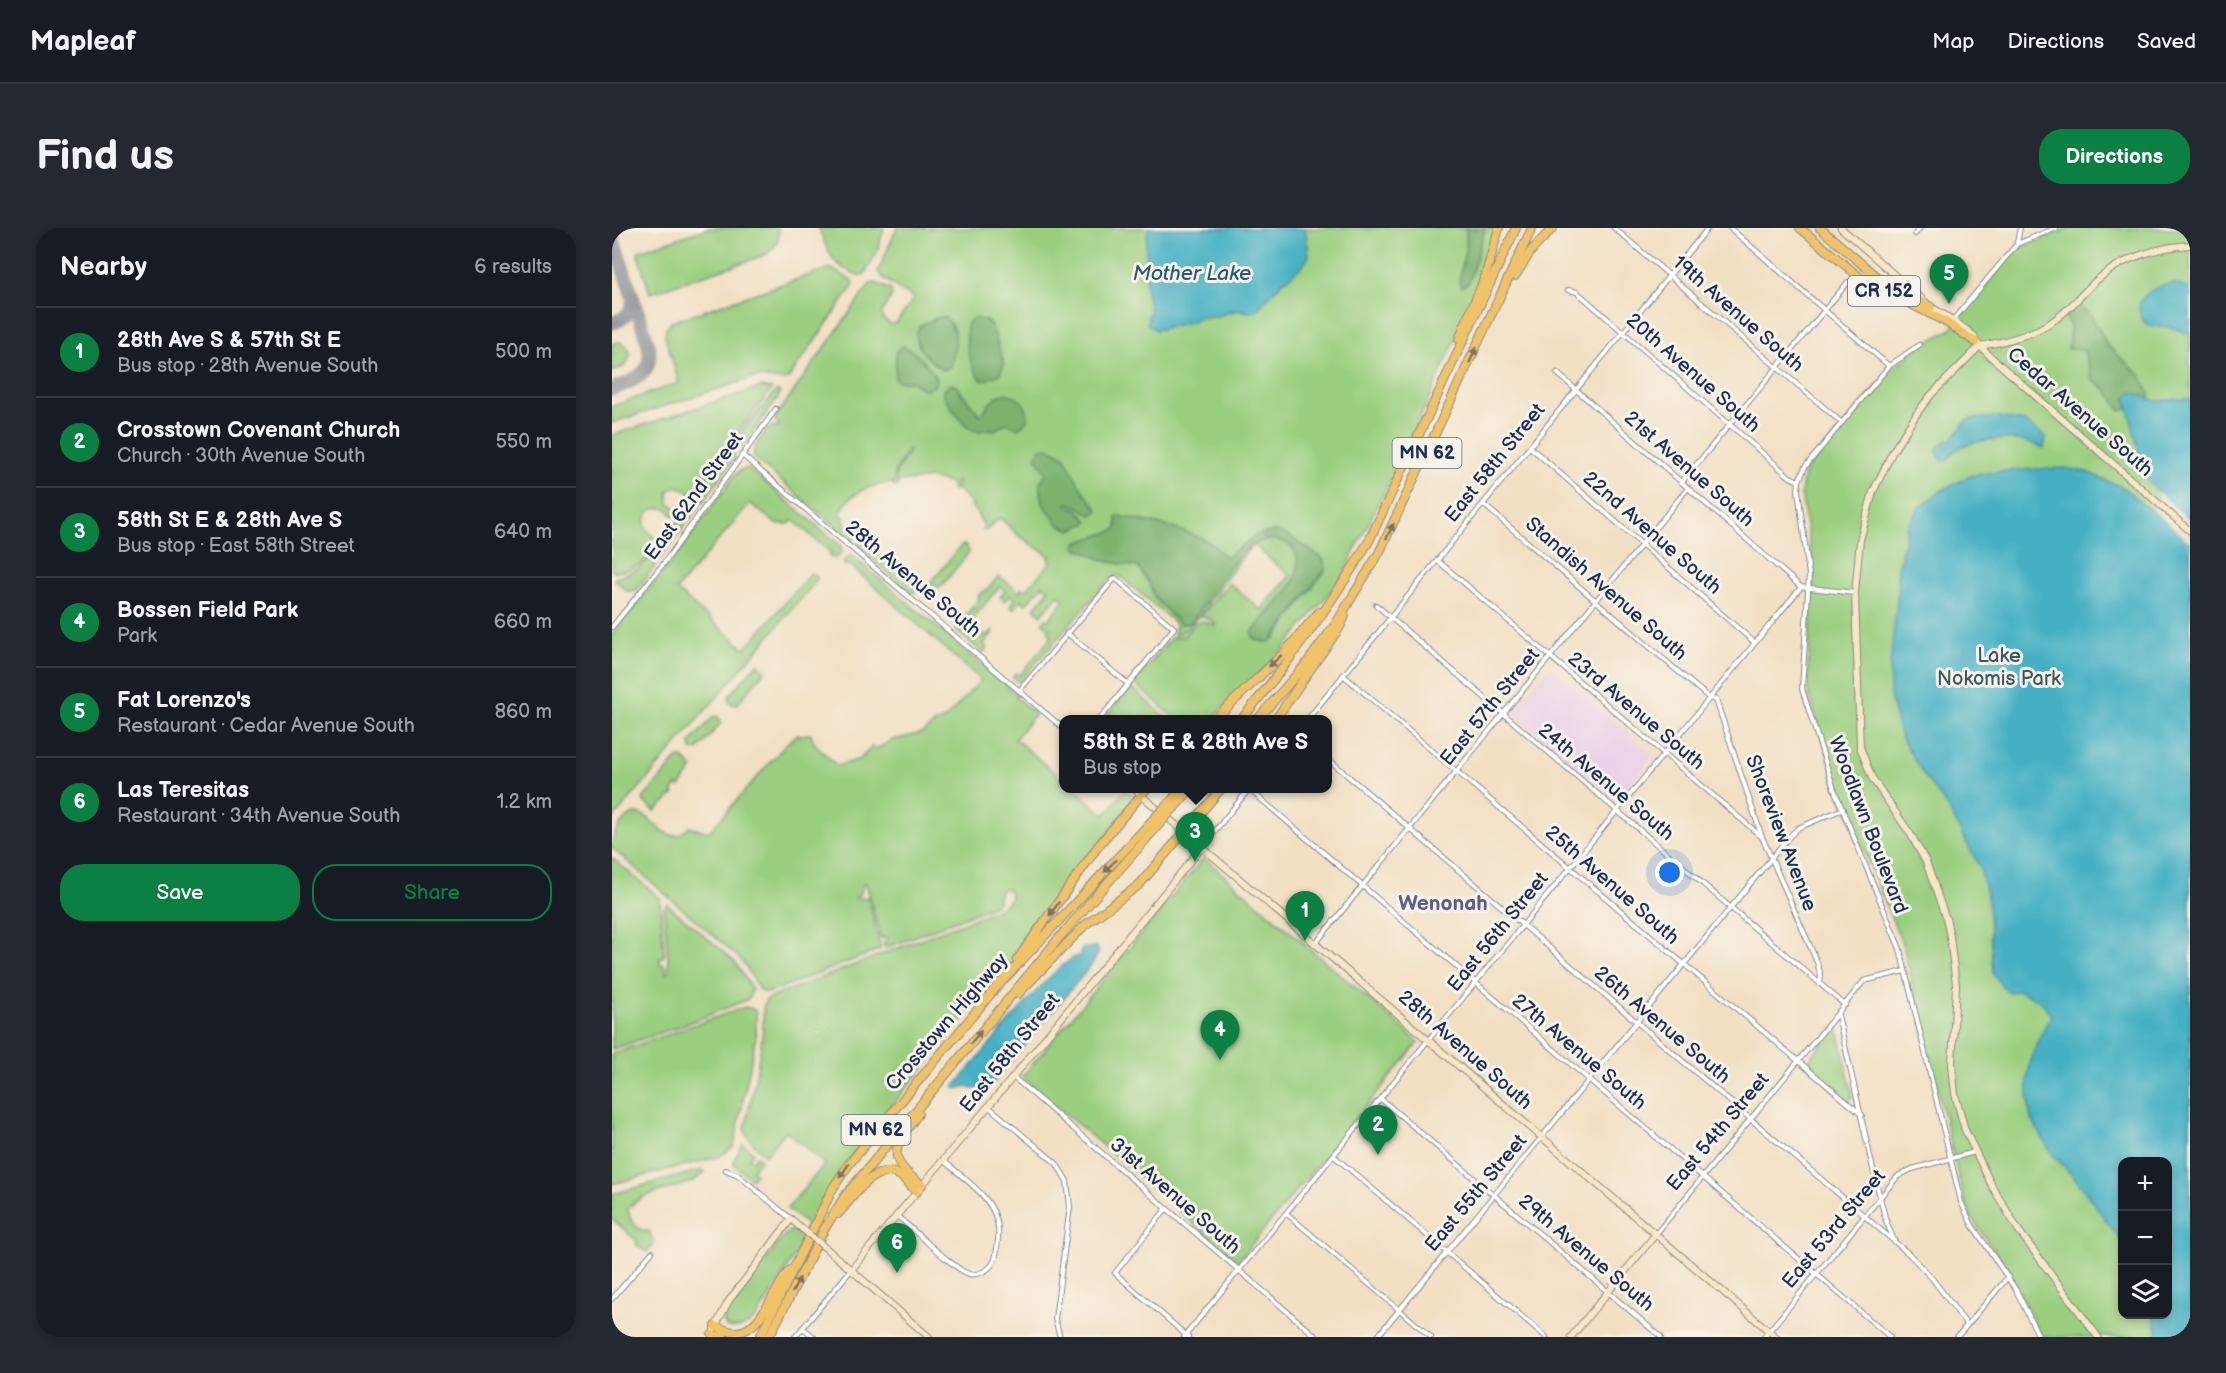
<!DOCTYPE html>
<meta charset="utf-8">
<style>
body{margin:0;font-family:"Balsamiq Sans",sans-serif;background:#242831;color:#f1f3f6}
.controls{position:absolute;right:18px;bottom:18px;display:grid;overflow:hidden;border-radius:12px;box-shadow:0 3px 9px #0003}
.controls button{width:54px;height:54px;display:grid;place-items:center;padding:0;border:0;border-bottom:2px solid #363941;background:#171b24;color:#f1f3f6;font:30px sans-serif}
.you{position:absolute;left:1058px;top:645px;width:21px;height:21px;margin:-15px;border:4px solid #fff;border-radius:50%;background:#1a73e8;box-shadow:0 0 0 9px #1a73e833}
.badge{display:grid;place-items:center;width:39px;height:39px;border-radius:50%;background:#0b8043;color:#fff;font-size:20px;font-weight:700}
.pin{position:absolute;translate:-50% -50px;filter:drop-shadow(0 2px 3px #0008)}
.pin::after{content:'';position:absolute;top:32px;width:21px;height:18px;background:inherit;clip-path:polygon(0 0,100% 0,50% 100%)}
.popup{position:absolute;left:447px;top:487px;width:273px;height:78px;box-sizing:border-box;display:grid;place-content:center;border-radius:12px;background:#171b24;filter:drop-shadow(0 2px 4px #0005);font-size:20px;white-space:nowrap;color:#9ea1a6}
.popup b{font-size:22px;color:#f1f3f6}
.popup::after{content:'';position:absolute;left:50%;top:100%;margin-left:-12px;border:12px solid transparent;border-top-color:#171b24}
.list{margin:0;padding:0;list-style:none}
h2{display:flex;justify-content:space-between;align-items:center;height:78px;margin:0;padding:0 24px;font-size:26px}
h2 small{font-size:20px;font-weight:400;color:#9ea1a6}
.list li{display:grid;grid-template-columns:39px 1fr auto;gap:18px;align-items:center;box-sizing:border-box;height:90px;padding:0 24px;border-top:2px solid #363941}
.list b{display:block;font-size:22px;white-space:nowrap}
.list p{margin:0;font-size:20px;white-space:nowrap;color:#9ea1a6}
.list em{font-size:20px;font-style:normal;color:#9ea1a6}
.actions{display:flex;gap:12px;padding:18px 24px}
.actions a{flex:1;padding:14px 0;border:2px solid #0b8043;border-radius:24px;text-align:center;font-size:21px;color:#0b8043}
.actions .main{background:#0b8043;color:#fff}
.icon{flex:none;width:33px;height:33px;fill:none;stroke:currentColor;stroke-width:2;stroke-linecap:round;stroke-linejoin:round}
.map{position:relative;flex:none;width:1578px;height:1109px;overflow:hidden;border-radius:24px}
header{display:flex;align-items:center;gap:36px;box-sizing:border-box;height:84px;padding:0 30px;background:#171b24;border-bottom:2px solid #363941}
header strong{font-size:28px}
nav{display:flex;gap:33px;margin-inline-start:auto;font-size:21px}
.intro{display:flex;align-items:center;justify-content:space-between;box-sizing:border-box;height:144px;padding:0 36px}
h1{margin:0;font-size:42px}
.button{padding:15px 27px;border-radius:24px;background:#0b8043;color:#fff;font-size:21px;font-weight:700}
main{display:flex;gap:36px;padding:0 36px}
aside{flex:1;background:#171b24;border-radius:24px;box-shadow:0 3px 9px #0003}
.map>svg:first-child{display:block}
</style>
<header>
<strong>Mapleaf</strong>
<nav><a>Map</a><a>Directions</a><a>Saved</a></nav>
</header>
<div class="intro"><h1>Find us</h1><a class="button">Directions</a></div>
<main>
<aside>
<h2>Nearby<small>6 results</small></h2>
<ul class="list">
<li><span class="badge">1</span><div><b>28th Ave S &amp; 57th St E</b><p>Bus stop · 28th Avenue South</p></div><em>500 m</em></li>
<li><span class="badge">2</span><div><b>Crosstown Covenant Church</b><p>Church · 30th Avenue South</p></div><em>550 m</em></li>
<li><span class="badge">3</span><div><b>58th St E &amp; 28th Ave S</b><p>Bus stop · East 58th Street</p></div><em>640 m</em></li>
<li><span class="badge">4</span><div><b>Bossen Field Park</b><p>Park</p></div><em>660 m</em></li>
<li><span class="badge">5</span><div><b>Fat Lorenzo's</b><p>Restaurant · Cedar Avenue South</p></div><em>860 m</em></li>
<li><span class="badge">6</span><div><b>Las Teresitas</b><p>Restaurant · 34th Avenue South</p></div><em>1.2 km</em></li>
</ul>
<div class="actions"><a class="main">Save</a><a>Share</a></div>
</aside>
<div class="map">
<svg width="1578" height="1109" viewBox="0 0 1578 1109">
<rect width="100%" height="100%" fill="#f7f3e8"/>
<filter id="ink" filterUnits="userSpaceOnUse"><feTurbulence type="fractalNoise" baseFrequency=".0167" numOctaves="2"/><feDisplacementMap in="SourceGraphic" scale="12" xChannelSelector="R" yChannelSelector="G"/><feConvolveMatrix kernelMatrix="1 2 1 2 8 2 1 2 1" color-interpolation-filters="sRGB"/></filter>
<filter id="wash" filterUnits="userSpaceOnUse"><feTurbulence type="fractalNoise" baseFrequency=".008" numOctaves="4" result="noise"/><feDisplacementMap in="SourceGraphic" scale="24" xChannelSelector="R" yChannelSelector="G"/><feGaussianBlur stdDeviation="1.35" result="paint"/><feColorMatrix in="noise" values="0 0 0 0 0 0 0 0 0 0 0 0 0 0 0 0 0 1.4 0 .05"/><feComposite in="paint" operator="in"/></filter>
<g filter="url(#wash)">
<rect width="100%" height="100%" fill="#f2e0c3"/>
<!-- built -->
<path fill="#ecd1e9" d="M939 438 1042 527 1004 573 901 484Z"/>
<!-- green -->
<g fill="#9bcf80" stroke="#5b7f6f" stroke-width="1.5" fill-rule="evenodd">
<path d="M96 0H166C168 13 164 20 153 27L38 65 26 27 27 23Z"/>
<path d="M207 0H272L264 26 252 47 248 48C218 36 218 28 207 0Z"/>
<path d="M285 0H536L534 19 535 39 534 61 538 84 535 89 544 102C559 98 572 95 586 90 592 88 599 90 605 88 616 86 625 80 637 84L692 36 697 27 693 0H854V19L847 54 853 57 857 54 873 0H884L866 62 797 215 728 352 665 429 600 491H564L522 455 559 410 571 408 584 395 591 393 605 398 599 392 589 388 617 355 649 382 678 348 642 317C620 334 585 405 562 407L564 397 556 389 509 349 501 347 407 455 401 449 404 445 408 447 440 408 436 404 438 401 430 395 434 391 436 392 452 372 446 367 429 387 422 380 437 362 431 357 414 376 409 372 401 381 398 378 403 371 398 367 393 373 388 369 393 363 388 358 358 394 374 408 381 402V405L372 416 375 420 371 425 345 403 344 399 368 370 366 368 370 363 372 365 387 348 407 364 410 360 413 363 439 334 436 331 438 328 407 308 388 290 375 302H371L373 299 358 274 346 261 342 262 347 255 345 253 340 261V256L320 250 287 254 285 258 284 244 298 222 296 221 283 243 282 258 280 255C257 257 237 264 228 286L231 288 233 297 243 306V310L240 312 142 230C140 219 152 202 162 198L165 199 167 196 162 191 258 56 264 55 279 62 280 67 269 85 271 91 278 96 284 95 300 73V69C291 62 270 53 266 43ZM527 292C549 297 581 304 600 316 606 320 608 326 614 329L639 311 661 303 709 329 714 341 663 410 651 414 640 408C649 385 684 365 687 341 688 334 684 324 680 319 676 315 673 314 668 312 630 301 599 372 578 395L568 396 542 369 537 355 526 339 502 334Z"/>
<path d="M1457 0H1578V1109H1430L1395 1040 1360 991 1351 968 1292 720 1225 557 1195 460 1201 352 1200 333 1189 265 1192 247 1195 241 1278 142 1309 118 1339 101 1400 26 1407 20ZM1510 934H1556V1086H1510Z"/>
<path d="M218 40 241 53 242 57 176 151C164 154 153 147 140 150L0 195V178L67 155 53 108 54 101 59 94Z"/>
<path d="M6 114C13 115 16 119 19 126L13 138 0 144V116Z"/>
<path d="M149 159 160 161 116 216 82 267 79 268 76 263 64 258 56 264 57 275 66 282V286L61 288 55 281C40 277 32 284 33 300L47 314C39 333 20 344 0 344V207Z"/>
<path d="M165 162 168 165 167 168 130 219 124 217 125 221H121L123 230 25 362 15 363 2 351 26 341 44 325 121 213Z"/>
<path d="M136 240 229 318 230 324 224 330H220L217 328 219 325 181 292 177 296H164L138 275 64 362 133 421 199 345 205 349 204 353 0 592V407L74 315 123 247 127 243Z"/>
<path d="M250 313 304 359 303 364 300 365 247 320 246 315Z"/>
<path d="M350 317 355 318 357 324 328 360 318 355Z"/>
<path d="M239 327 406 467 404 469 423 486 403 511 450 551 448 553 451 556V560L462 561 493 587 513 562 521 569V572L412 717 242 924 211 971 183 1027 147 1086C137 1098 131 1101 115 1100L112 1094 113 1087 174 1005 180 1002 189 1007 195 997 175 981 213 936 174 903 153 927 137 911 133 902C139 869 149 832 151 798 152 788 149 779 155 771L381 683 393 677 399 670 398 664 395 661H390L386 667V674L383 677 273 720 271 715 275 714V710H269L254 655 251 654 249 665 244 669 245 671 256 669 269 721 156 765 148 763 133 737 125 728 0 620C0 608 3 604 10 595 38 562 48 630 77 599L97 604 175 515 185 507 199 506 202 515 225 538 248 531 260 519 264 521 281 512 310 505 325 494 333 491 369 452 237 336 233 338 231 334Z"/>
<path d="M147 436 153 443 125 476H120L117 473V468L143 438Z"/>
<path d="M519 459 552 488V491H492Z"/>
<path d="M105 488 109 493 108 496 86 522H79L78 515 101 489Z"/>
<path d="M66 530H71L81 540 68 559 65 557 60 564 62 566 43 583 32 574 31 571Z"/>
<path d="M0 630 48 670 52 728 48 731V736L52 737 55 746 57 745 52 681 55 676 123 734 140 761 137 771 74 796 0 821Z"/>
<path d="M592 630 807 814 626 1033 410 849Z"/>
<path d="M133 779 141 781 144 784V808L122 918 109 928 0 956V826Z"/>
<path d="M1223 799 1226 800 1241 869 1236 873 1194 836Z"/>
<path d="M131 916 141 924 137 931 141 933 144 928 149 931 140 942 144 946 139 951 122 937V932Z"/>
<path d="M90 942 93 944C76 964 34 958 16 981 17 992 25 1004 37 1003L42 1016 35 1024 24 1017 26 1014 0 991V966Z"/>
</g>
<!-- forest -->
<g fill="#7cb26e" stroke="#4c7066" stroke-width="1.5">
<path d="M854 0H873L857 54 849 59 847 54 854 19Z"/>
<path d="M1464 77 1479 87 1495 117 1530 149 1538 169 1534 170 1520 164 1514 169 1516 181 1509 183 1494 161 1480 152C1480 141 1474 134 1472 122L1456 121 1458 98 1453 88Z"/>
<path d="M332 89C348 101 343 117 340 135L339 138 332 142C318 135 295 113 309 97L325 90Z"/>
<path d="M362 90 373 92 380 99 392 135 388 146 371 153C357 141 352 112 356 95Z"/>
<path d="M290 118C302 121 319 140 324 151L322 158C309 167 308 155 296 153 295 153 286 153 286 153L283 151 284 124Z"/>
<path d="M339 156 344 158 368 187C374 182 377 174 384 169 399 159 417 175 416 191L406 201 394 195 383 202C373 199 373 204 365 203 354 203 333 173 331 163Z"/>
<path d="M436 219 452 228 471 263 486 281 484 285 478 287 469 280 456 275 455 278 466 282 476 293 475 295 459 302 447 297 431 276 428 254 434 246 424 228 428 221Z"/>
<path d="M507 288C536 294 575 301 600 316 606 320 608 326 614 329 625 324 632 315 641 310 673 293 682 315 709 329L712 333 714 341 658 414 644 412 640 405C655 381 697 356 683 324 680 318 676 315 669 313 659 310 646 312 638 318 613 338 599 371 578 395L568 396 542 369 537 355 526 339 493 333 463 319 464 315 503 302 505 299V289Z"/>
</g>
<!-- water -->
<g fill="#45b0c3" stroke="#307090" stroke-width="1.5">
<path d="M536 0H693L697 27 692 36 679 48 672 52 645 82 637 84 632 82 616 83 607 88 587 90 579 94 544 102 535 96 538 84 534 61 535 39 534 19Z"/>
<path d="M1564 56 1578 61V107C1570 102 1565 101 1556 99 1547 96 1539 103 1531 92 1517 70 1546 55 1564 56Z"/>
<path d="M1520 164 1544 173 1578 170V1109H1547L1541 1087 1556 1086V934H1510V1014L1466 954 1438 923 1418 888 1415 852 1419 832 1432 800 1440 787 1430 774 1408 763 1395 764 1381 746 1376 675 1368 640 1336 580 1311 546 1289 510 1278 469V437L1286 362 1285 348 1295 299 1307 280 1329 263 1360 247 1404 242 1453 240 1475 244 1512 260 1538 282H1541L1551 268 1536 253 1531 242 1514 169Z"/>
<path d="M1387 189 1413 194 1434 209 1432 220C1426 218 1420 215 1414 214 1397 209 1359 211 1344 222 1340 224 1339 229 1335 232H1330L1326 227 1324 221 1328 217 1341 210 1353 194 1358 191Z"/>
<path d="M484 718 487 724 481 735 380 856 371 863 354 858 346 861 342 859C360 839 447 728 467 728L470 721Z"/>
</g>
<!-- pier -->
<path fill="#f2e0c3" d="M1546 264 1578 293V319L1577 313 1535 276 1539 279 1548 269Z"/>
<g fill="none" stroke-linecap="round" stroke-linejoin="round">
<!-- taxiway -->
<g stroke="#868890" stroke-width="14">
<path d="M0 7 36 115C43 145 24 153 0 161"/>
<path d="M0 95C13 91 21 84 21 69"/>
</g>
</g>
</g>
<g filter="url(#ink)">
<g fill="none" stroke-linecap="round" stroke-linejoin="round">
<defs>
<g id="street">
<path d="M1002 0 1229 194"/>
<path d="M1118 0 1277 138"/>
<path d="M1303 6 1308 0"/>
<path d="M1405 15 1408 0"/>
<path d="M956 62 965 64 1178 249 1187 253"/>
<path d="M1341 92 1405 16 1444 0"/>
<path d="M1307 117 1277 138 1193 239 1187 253 1186 262 1197 347 1190 461 1222 561 1288 721 1349 974 1360 997 1404 1062 1427 1109"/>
<path d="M945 145 1189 359 1243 365"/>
<path d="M918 219 1143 415"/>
<path d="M130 227 451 500"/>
<path d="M1070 254 1236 54"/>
<path d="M871 276 1097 470 1104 472 1150 609 1205 734 1209 748 1208 755"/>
<path d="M825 332 1150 609"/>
<path d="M764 377 1233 777"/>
<path d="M0 399 52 335 164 181"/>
<path d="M455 405 516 456"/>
<path d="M731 447 1250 887"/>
<path d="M407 463 503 350 562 400 487 492"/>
<path d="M695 492 1096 0"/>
<path d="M715 530 1297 1026 1319 1049 1355 1097"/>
<path d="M521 560 528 567"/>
<path d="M637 561 1278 1109"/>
<path d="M590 619 637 561"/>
<path d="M703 716 1076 260"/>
<path d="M1226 787 1263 950 1274 993 1282 1012"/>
<path d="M401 849 705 1109"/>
<path d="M769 871 1049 1109"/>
<path d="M377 879 444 935 455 953 458 979 443 1091 448 1109"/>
<path d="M722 928 934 1109"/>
<path d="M114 942 126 947 179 991"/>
<path d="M554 981 503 1045 576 1109"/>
<path d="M674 985 819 1109"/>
<path d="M285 988C300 1000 343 1042 357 1046 366 1048 377 1042 381 1035 385 1029 385 1019 386 1012 390 974 357 955 332 933"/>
<path d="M1043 1007 1252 753 1293 743"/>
<path d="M0 1071 40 1024"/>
<path d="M191 1100 202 1109"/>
<path d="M183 1109 239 1042"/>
<path d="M572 1109 1189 359"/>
<path d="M765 1109 1176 610 1186 600 1231 581"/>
<path d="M1152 1109 1286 948 1300 941 1363 924"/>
<path d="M1345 1109 1396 1049"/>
</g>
<g id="secondary">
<path d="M1229 0 1319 79 1341 92 1362 108 1364 114 1378 128 1578 303"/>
<path d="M1368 118 1319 167 1306 184 1281 223 1261 264 1248 312 1243 365 1248 519 1260 550 1299 607 1314 634 1335 694 1338 709 1344 757 1340 837 1343 866 1353 902 1381 960 1407 1003 1486 1109"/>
<path d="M1368 118C1393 114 1420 107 1441 93 1458 82 1470 65 1485 52 1510 30 1545 19 1578 17"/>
<path d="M529 567 1164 1109"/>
<path d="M216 1022 317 1109"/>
<path d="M239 1042 401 849 590 619"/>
<path d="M102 1101 116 1074 179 991 188 999"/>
<path d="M959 1109 1043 1007"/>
</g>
<g id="highway">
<path d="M1188 0 1250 51 1332 93 1364 114"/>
<path d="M1208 0 1265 49 1319 79"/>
<path d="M903 48 919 23 941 0"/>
<path d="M847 111 873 49 887 0"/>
<path d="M602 492 672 425 707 384"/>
<path d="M629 492C677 434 719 377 757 313L904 0"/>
<path d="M645 492 694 436 723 397 767 325 920 0"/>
<path d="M663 492 728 399 733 388"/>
<path d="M558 574 570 560"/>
<path d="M563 579 580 560"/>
<path d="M405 732 487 617 535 560"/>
<path d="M406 766 473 697 527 657 610 560"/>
<path d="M306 886C281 920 273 930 310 957"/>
<path d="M226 986C240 971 259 938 283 945 291 948 299 958 305 964"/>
<path d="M103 1098C110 1101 119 1105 126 1104 150 1102 163 1058 178 1042"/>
<path d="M100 1107 111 1109"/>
<path d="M148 1109 221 960 237 936 382 762 538 595"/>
<path d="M157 1109 213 1000 233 968 452 704 544 600"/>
</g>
</defs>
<!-- street casing -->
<use href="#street" stroke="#868890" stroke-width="6"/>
<!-- secondary casing -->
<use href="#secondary" stroke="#868890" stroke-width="8"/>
<!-- highway casing -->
<use href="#highway" stroke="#868890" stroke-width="10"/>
<!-- street -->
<use href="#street" stroke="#fff" stroke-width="4"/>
<!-- secondary -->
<use href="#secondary" stroke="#f9e7c3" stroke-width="6"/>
<!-- highway -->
<use href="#highway" stroke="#f0c369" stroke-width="8"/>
<defs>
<path id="secondary-bridge" d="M188 999 216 1022"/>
<g id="highway-bridge">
<path d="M538 595 558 574"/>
<path d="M544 600 563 579"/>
</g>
</defs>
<!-- secondary-bridge casing -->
<use href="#secondary-bridge" stroke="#868890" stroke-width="8" stroke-linecap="butt"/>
<!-- highway-bridge casing -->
<use href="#highway-bridge" stroke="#868890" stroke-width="10" stroke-linecap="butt"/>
<!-- secondary-bridge -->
<use href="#secondary-bridge" stroke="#f9e7c3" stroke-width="6"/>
<!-- highway-bridge -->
<use href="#highway-bridge" stroke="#f0c369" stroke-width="8"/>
</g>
<!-- one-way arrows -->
<defs><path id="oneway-solid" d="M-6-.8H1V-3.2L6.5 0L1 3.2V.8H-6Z" transform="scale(1.5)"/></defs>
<g fill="#7b7263">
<use href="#oneway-solid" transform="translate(861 127) rotate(-65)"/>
<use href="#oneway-solid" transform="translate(778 303) rotate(-64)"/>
<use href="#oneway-solid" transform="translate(663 433) rotate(137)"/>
<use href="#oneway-solid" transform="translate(498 638) rotate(134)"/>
<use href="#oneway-solid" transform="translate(442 681) rotate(125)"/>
<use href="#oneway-solid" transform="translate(364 809) rotate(-51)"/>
<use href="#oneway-solid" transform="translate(232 943) rotate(124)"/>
<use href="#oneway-solid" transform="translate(184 1057) rotate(-63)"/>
</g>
</g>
<g text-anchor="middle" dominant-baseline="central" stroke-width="6" stroke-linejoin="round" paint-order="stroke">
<!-- shield labels -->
<g fill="#f7f3e8" stroke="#5d6a87" stroke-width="1.5">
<rect x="1236" y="48" width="72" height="30" rx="4.5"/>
<rect x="780.5" y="210" width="69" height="30" rx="4.5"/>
<rect x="229.5" y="887" width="69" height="30" rx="4.5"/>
</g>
<g font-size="18" font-weight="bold" fill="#1b2f5e">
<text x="1272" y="63">CR 152</text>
<text x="815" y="225">MN 62</text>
<text x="264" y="902">MN 62</text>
</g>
<!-- street labels -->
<g font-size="20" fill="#1b2f5e" stroke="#f7f3e8">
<text transform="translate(1126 86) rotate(41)">19th Avenue South</text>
<text transform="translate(1081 145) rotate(41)">20th Avenue South</text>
<text transform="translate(1468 184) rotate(41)">Cedar Avenue South</text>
<text transform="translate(883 235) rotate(-51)">East 58th Street</text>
<text transform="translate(1077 241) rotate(41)">21st Avenue South</text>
<text transform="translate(82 268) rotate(-54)">East 62nd Street</text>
<text transform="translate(1040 305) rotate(41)">22nd Avenue South</text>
<text transform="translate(301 351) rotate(40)">28th Avenue South</text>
<text transform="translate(994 361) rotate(41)">Standish Avenue South</text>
<text transform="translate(878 479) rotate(-51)">East 57th Street</text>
<text transform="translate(1024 483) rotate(40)">23rd Avenue South</text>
<text transform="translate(994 554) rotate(40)">24th Avenue South</text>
<text transform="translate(1256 597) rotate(69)">Woodlawn Boulevard</text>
<text transform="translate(1169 605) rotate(69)">Shoreview Avenue</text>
<text transform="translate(1000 657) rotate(41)">25th Avenue South</text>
<text transform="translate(886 704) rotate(-51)">East 56th Street</text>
<text transform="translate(335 794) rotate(-49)">Crosstown Highway</text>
<text transform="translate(1050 797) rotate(40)">26th Avenue South</text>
<text transform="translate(853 822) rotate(41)">28th Avenue South</text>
<text transform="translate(967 824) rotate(40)">27th Avenue South</text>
<text transform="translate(398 825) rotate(-51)">East 58th Street</text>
<text transform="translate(1106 904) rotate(-50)">East 54th Street</text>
<text transform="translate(864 965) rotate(-50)">East 55th Street</text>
<text transform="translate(563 968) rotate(41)">31st Avenue South</text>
<text transform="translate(1222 1001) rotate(-50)">East 53rd Street</text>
<text transform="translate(974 1025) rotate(40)">29th Avenue South</text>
</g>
<!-- park labels -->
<g font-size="20" fill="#3b5766" stroke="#f7f3e8">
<text x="1387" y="428">Lake<tspan x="1387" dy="23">Nokomis Park</tspan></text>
</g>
<!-- water labels -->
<g font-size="21" font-style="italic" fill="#28567c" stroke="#f7f3e8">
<text x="580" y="45">Mother Lake</text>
</g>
<!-- neighbourhood labels -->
<g font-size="21" font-weight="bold" fill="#5c5e8c" stroke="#f7f3e8">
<text x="831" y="675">Wenonah</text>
</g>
</g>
</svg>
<div class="controls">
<button>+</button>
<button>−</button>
<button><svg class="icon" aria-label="layers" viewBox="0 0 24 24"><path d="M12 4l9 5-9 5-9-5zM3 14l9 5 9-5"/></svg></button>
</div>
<div class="you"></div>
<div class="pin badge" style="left:693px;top:713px">1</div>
<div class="pin badge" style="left:766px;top:927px">2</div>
<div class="pin badge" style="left:583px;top:634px">3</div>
<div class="popup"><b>58th St E &amp; 28th Ave S</b>Bus stop</div>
<div class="pin badge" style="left:608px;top:832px">4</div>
<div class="pin badge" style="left:1337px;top:76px">5</div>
<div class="pin badge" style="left:285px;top:1045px">6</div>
</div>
</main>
